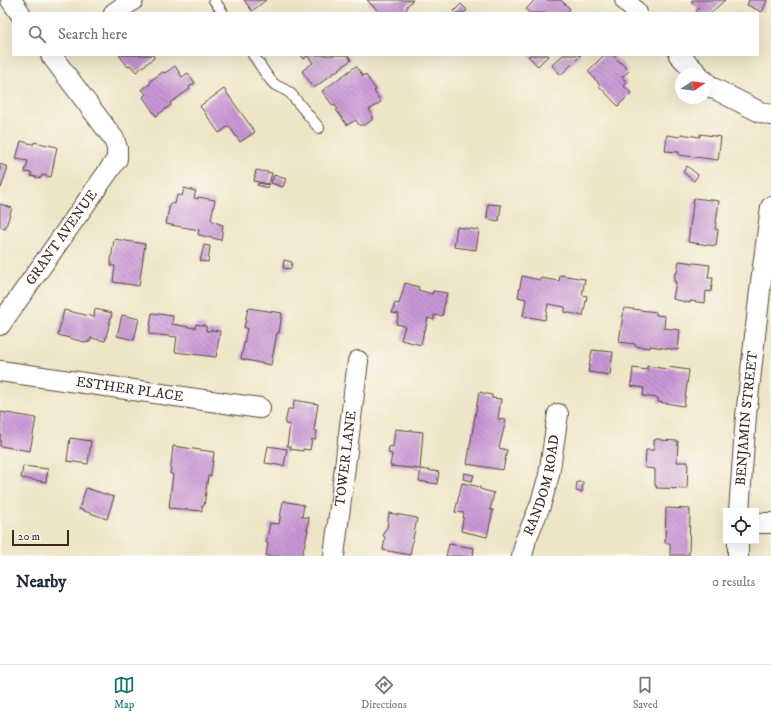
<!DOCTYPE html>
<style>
body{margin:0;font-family:"IM FELL DW Pica",serif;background:#f2f2f3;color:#1f2937}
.controls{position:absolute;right:12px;bottom:12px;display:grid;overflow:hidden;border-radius:0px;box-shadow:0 4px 16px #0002}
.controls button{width:36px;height:36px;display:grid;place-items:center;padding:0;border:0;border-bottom:1px solid #e0e1e3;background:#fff;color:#1f2937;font:20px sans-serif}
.compass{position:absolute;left:675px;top:68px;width:36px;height:36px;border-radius:50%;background:#fff;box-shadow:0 4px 16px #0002;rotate:77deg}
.scale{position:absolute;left:12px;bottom:10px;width:57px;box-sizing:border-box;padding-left:4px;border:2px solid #3b2a1e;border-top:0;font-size:11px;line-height:14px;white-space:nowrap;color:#3b2a1e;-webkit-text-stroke:3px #fbf7ec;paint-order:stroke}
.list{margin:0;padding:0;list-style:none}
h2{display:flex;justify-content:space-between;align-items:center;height:52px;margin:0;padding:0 16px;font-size:17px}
h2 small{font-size:13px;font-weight:400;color:#747a83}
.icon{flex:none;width:22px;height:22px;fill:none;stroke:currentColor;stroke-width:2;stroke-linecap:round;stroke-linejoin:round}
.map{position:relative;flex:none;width:771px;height:556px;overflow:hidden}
.search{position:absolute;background:#fff;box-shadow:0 4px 16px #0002;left:12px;right:12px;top:12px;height:44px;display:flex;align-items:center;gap:10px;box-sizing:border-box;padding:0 14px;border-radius:0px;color:#747a83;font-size:15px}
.sheet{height:108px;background:#fff}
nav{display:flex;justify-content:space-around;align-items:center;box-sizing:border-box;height:56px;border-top:1px solid #e0e1e3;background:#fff;font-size:11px;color:#747a83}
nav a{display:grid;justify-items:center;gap:2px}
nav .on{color:#0f766e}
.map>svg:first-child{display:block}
</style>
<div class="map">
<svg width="771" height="556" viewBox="0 0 771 556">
<defs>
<pattern id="building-back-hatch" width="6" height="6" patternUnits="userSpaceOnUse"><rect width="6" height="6" fill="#c895d6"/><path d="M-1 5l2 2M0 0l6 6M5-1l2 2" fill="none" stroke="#a47aad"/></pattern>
</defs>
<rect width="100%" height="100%" fill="#fbf7ec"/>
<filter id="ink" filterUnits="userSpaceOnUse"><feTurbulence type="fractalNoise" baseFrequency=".025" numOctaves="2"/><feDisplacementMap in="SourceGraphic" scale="8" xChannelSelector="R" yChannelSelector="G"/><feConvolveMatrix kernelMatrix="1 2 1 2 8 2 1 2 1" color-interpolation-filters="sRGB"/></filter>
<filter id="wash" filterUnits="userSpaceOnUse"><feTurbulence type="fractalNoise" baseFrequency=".012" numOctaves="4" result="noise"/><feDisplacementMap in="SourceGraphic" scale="16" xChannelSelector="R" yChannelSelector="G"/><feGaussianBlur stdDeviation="0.9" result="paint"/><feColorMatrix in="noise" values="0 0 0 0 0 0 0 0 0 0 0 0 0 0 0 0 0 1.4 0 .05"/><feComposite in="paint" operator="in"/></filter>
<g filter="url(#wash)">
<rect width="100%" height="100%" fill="#eee5c7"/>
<g id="blocks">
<!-- building -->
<g fill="url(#building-back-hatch)">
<path d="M244 0H266L252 11Z"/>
<path d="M367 0H413L407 6V9L400 13H380Z"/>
<path d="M533 0H561L570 9 566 13H529L526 9 533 2Z"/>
<path d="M692 0H725L711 13H698L696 11 699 8 692 3Z"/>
<path d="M749 0H767L762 12 747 5Z"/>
<path d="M461 4 467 10 464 13H456L454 11Z"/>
<path d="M119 55H153L154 57V58L136 72 130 65 128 67Z"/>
<path d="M301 55H348L351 60 314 88 302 71 313 63 308 56 304 59Z"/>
<path d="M530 55H549L538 66 528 56Z"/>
<path d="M563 55H581L561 75 552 65Z"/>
<path d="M604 55H613L629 71 622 77 627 83 624 86 631 93 618 106 599 86 600 85 588 71Z"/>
<path d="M175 66 182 77 188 73 195 83 189 87 190 89 170 103 171 105 156 116 143 97 146 94 142 90 151 83 150 81 163 72 165 73Z"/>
<path d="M356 66 363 76 365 74 376 90 374 91 381 102 369 110 372 114V120L365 125H359L356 120 347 125 336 110 338 109 335 105 333 106 322 91Z"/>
<path d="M224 89 255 132 240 142 229 126 219 133 200 106Z"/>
<path d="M681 134 700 137V134L721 137 718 160 679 155V152L665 151 667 135 680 137Z"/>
<path d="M21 141 32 144H34V142L57 147 51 177 42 175 41 178 31 176 32 173 25 172 28 161 16 159Z"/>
<path d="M0 164 8 167 1 188H0Z"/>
<path d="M687 166 698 175 694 181 683 172Z"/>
<path d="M256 170 272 173 269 184 254 181Z"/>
<path d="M274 175 286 179 283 187 271 183Z"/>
<path d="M258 183 269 185 268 188 257 185Z"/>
<path d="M184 188 196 191 194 198 198 199V197L215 200 211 219 214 222 223 225 221 240 199 235 198 234 199 230 166 224 170 203 175 204 177 195 182 196Z"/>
<path d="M694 198 719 201 715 229 718 230 716 246 688 242Z"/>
<path d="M0 204 12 208 5 229 0 227Z"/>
<path d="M488 204 501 205 499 221 487 219Z"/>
<path d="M457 227 479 230 476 250 454 247Z"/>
<path d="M114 239 145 244 139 286 113 282 115 266H111V261Z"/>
<path d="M204 245 210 246 208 262 200 261Z"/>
<path d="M284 260 292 262 291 269 283 268Z"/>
<path d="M679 261 710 265 708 278H713L711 292 706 291 705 303 690 301V303L673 299 676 282H674L675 273H677Z"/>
<path d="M560 275 585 279 582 295 587 296 583 316 565 312V307L548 304 545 320 523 316 526 299 518 297 522 276 540 280V278L559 281Z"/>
<path d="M405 283 419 287 418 290 432 294 433 291 447 293 442 316 434 315V320L428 318 425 331 424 330 421 345 401 340 405 326 396 324 399 314 392 313 395 303 399 304Z"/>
<path d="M248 308 282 313 279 333H277L271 365 241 359 247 328H244Z"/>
<path d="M624 308 656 312V315L665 316 664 328 680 330 678 350 650 346V348L635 346V344L619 342Z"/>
<path d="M95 309 112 313 105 341 91 338 90 342 88 341V343L58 335 64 310 94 317Z"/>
<path d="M152 313 173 316 172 324 195 328 196 324 206 326V331H209L210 330 220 331 216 357 175 352 177 337 149 334Z"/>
<path d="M122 315 139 319 134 340 117 336Z"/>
<path d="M592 350 613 352 610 375 588 372Z"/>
<path d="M647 366 667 369 668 367 689 370 684 406 658 402V398L643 396 644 388 631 386 633 368 647 370Z"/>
<path d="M479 392 492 395V398L501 399 498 419 506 420 499 448 507 450 503 470 467 464Z"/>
<path d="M294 400 318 404 314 430 317 431 315 440 312 439 310 450 303 449V451L290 449 291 447 287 446 290 425 285 424 288 409H293Z"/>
<path d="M1 412 36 418 30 451 0 446Z"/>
<path d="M395 429 423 432 420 469 390 466 392 454 388 453 389 446 393 447Z"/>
<path d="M70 438 91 441 88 464 67 461Z"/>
<path d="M656 439H660V440L678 441 677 462H688L687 489 656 488 657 486H655V469L645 468 646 450H654V440H656Z"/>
<path d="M173 446 214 452 211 476H208L204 506H202V511L169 508 173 474H170Z"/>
<path d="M268 446 287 449 284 466 265 463Z"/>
<path d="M23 466 48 469 46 482 21 478Z"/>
<path d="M421 469 439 472 437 484 419 481Z"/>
<path d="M464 473 474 475 472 481 463 479Z"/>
<path d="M577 482H583L582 492 576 491Z"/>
<path d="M462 483 480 487V489L494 493 490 510H493L487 537 461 531 464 513 455 512Z"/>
<path d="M86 488 114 497 107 519 79 509Z"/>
<path d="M283 501 304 505 302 517 309 518 307 530H308L302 556H266L268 543H266L270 523 279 524Z"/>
<path d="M666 508 690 509 689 555H670V543H665Z"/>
<path d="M389 513 417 518 410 555 383 550 385 538 383 535 384 531 387 528Z"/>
<path d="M449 544 474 548 473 556H446Z"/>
</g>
</g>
</g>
<g filter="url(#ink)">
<use href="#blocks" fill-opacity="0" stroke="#564637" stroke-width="1"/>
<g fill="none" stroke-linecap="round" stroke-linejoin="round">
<defs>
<g id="lane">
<path d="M214 0 223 13"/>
<path d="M253 55C260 64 266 76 274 84 279 88 286 89 291 94L319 128"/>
</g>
<g id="street">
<path d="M11 0 20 13"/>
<path d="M625 0 637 13"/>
<path d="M114 13 133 0"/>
<path d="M679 55 698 74"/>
<path d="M705 81 711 87 760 112 771 115"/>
<path id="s1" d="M0 325 117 159V148L114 139 51 55"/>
<path id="s2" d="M0 371 260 408"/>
<path id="s3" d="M739 511 746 416 761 282 771 207"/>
<path d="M756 523H771"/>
<path id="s4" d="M334 556 358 361"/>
<path id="s5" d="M522 556 526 539 540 506 549 475 558 414"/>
<path d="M738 556V541"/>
</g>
</defs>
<!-- lane casing -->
<use href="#lane" stroke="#564637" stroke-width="12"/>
<!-- street casing -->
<use href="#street" stroke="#564637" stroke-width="22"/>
<!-- lane -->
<use href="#lane" stroke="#fff" stroke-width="10"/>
<!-- street -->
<use href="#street" stroke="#fff" stroke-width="20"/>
</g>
</g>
<g text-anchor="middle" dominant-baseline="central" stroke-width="3" stroke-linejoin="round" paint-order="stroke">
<!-- street labels -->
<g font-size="14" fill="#3b2a1e" stroke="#fbf7ec">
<text stroke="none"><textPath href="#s1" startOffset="107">GRANT AVENUE</textPath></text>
<text stroke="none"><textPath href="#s2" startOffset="131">ESTHER PLACE</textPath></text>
<text stroke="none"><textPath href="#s3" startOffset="93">BENJAMIN STREET</textPath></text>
<text stroke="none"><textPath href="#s4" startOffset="98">TOWER LANE</textPath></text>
<text stroke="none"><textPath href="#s5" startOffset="74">RANDOM ROAD</textPath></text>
</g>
</g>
</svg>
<div class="controls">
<button><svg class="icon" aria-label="locate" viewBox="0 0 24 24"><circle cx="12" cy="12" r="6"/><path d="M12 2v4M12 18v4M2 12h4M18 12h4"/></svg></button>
</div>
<svg class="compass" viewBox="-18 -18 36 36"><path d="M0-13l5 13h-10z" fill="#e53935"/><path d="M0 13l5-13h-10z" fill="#747a83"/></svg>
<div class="scale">20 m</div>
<div class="search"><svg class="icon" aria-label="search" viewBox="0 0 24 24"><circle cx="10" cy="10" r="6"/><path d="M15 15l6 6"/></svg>Search here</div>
</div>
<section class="sheet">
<h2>Nearby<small>0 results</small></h2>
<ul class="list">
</ul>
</section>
<nav>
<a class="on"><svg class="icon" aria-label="map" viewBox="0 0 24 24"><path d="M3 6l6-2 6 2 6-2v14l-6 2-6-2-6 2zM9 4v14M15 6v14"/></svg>Map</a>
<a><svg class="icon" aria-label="directions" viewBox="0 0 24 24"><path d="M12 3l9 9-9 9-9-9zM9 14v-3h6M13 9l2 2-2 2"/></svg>Directions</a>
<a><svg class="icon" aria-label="saved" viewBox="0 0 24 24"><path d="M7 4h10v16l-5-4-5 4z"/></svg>Saved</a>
</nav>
